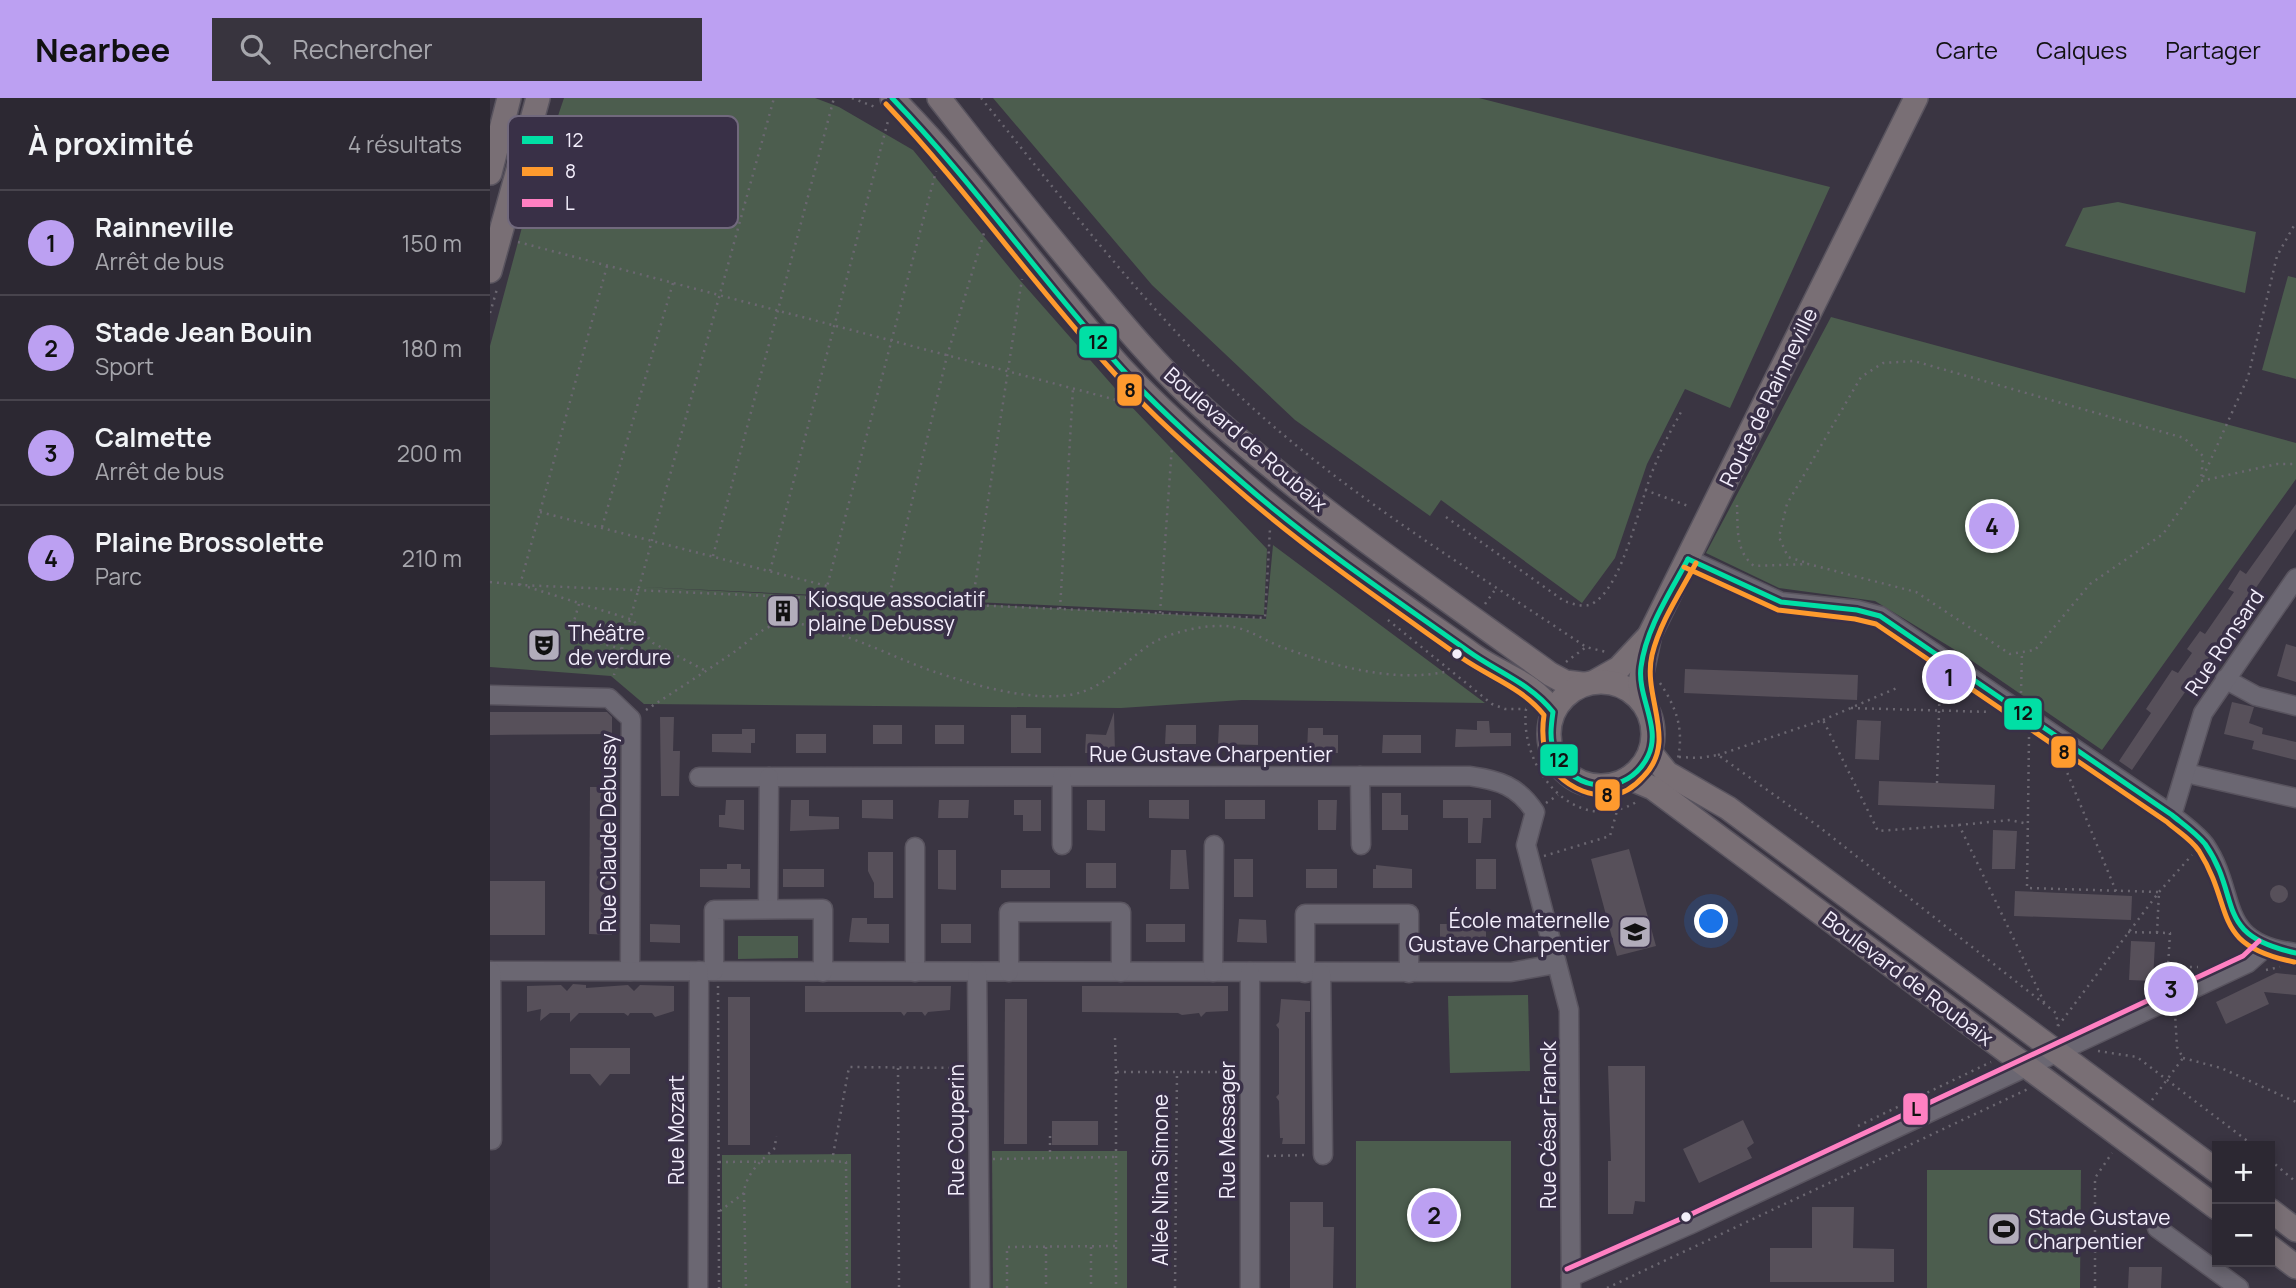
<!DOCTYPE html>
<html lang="fr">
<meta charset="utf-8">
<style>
body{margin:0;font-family:Manrope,sans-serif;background:#38343e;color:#f1f3f6}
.controls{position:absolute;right:21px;bottom:21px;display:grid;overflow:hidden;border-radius:0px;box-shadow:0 4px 10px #0003}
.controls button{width:63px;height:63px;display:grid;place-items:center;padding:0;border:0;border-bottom:2px solid #48444d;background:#2c2832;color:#f1f3f6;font:35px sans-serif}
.you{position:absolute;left:1222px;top:824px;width:24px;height:24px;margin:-18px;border:5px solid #fff;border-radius:50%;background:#1a73e8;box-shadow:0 0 0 10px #1a73e833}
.badge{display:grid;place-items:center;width:46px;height:46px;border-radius:50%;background:#bca0f2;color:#111;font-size:23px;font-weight:700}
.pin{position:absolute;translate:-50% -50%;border:4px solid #fff;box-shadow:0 2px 7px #0006}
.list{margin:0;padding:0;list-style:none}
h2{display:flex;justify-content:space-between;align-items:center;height:91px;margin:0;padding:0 28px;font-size:30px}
h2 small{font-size:23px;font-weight:400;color:#a6a6ac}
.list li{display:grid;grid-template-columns:46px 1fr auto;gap:21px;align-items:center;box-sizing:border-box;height:105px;padding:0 28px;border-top:2px solid #48444d}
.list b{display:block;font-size:26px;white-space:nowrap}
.list p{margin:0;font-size:23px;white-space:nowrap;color:#a6a6ac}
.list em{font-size:23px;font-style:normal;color:#a6a6ac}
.icon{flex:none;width:38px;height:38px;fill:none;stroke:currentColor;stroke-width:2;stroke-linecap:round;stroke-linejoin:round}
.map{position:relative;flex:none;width:1806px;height:1190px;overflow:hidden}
header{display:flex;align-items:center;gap:42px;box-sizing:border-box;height:98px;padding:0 35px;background:#bca0f2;color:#111}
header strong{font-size:33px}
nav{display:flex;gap:38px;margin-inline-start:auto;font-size:24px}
.search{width:490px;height:63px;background:#38343e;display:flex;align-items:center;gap:18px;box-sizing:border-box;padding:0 24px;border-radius:0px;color:#a6a6ac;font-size:26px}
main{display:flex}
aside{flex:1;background:#2c2832}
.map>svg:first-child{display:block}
</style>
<header>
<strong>Nearbee</strong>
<div class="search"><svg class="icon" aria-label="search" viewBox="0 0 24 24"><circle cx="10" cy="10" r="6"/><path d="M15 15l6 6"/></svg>Rechercher</div>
<nav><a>Carte</a><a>Calques</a><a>Partager</a></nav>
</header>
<main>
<aside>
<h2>À proximité<small>4 résultats</small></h2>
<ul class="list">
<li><span class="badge">1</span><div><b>Rainneville</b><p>Arrêt de bus</p></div><em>150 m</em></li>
<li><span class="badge">2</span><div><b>Stade Jean Bouin</b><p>Sport</p></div><em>180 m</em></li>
<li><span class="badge">3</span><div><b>Calmette</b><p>Arrêt de bus</p></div><em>200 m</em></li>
<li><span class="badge">4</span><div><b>Plaine Brossolette</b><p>Parc</p></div><em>210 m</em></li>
</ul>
</aside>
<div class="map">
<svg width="1806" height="1190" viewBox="0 0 1806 1190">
<rect width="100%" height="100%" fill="#3a3542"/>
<!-- green -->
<g fill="#4c5d4e">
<path d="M74 0H325L349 9 423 52 528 180 638 305 777 451 774 517 152 489 776 521 783 447 995 605 752 602 631 610 154 606 121 578 0 569V248L38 107Z"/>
<path d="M503 0H989L1340 89 1240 310 1195 291 1157 366 1125 460 1092 505 951 402 940 418 805 322 662 187Z"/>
<path d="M1628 104 1766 134 1755 195 1575 148 1593 110Z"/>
<path d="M1798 178 1806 180V281L1772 272Z"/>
<path d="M1341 219 1806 345V381L1612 652 1475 558 1385 503 1289 490 1216 455Z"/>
<path d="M248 838H308V860L248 861Z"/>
<path d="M1038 897 1040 973 960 975 958 898Z"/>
<rect x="866" y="1043" width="155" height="147"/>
<path d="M502 1053H637V1190H503Z"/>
<path d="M361 1056V1190H232V1057Z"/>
<path d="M1437 1072H1591L1590 1190H1437Z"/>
</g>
<!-- building -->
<g fill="#57505a">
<path d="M1806 406V431L1642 672 1629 663 1661 615 1656 611 1682 572 1688 575 1702 555 1697 551 1710 533 1715 536 1744 494 1738 491 1750 472 1756 476Z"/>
<path d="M1796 546 1806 549V584L1787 578Z"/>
<path d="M1195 571 1368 577 1367 602 1194 595Z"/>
<path d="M1742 604 1764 609 1759 625 1773 630 1772 636 1806 644V662L1762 651 1764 643 1734 636Z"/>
<path d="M0 614H117L122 619V636L0 637Z"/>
<path d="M624 614 625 655H595L596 636 616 637Z"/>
<path d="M521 617H536V630H551V655H521Z"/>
<path d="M170 619H184L183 653H190L189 698H171Z"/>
<path d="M1367 622 1391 623 1389 662 1365 661Z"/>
<path d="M987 623H999L1000 635H1021V648L965 649 966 631 987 632Z"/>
<rect x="383" y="627" width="29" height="19"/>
<rect x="445" y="627" width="29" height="19"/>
<path d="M676 627H706V646H675Z"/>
<path d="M729 627H768V647L728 646Z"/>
<path d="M818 630H833V637H848V655H817Z"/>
<path d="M252 631H265V645H261V655L222 654V636H252Z"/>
<rect x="306" y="636" width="30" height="19"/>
<path d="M893 637H931V655H892Z"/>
<path d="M1389 683 1505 687 1504 711 1388 707Z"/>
<path d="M100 689H122V837L99 836Z"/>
<path d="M892 695H911V717H918V732H892Z"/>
<path d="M236 702H254V732L229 729V717H235Z"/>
<path d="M301 702H319V718L349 719V731L300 733Z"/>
<path d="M372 702H403V721L372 720Z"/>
<path d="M449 702H479L478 720H448Z"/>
<path d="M524 702H551V733H533V717H524Z"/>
<path d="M597 702H615V733L597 732Z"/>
<path d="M659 702H699V721L659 720Z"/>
<rect x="735" y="702" width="40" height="19"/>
<path d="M828 702H847L846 732H828Z"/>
<path d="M953 702H1001V720H993L991 745H978V720H953Z"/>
<path d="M1503 732 1527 733 1525 771H1502Z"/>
<path d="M1139 751 1166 848 1127 858 1101 761Z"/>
<path d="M448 752H466V792L448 791Z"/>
<path d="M681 752H696L699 791H680Z"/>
<path d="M378 754H403V800H384V785L378 773Z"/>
<rect x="744" y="761" width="19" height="38"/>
<rect x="986" y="761" width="20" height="30"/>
<rect x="596" y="765" width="30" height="25"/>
<path d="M237 766H251V771H260V790L210 789V771H237Z"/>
<path d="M886 767 922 771V790H883V771H886Z"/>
<rect x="293" y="771" width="41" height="18"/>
<rect x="816" y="771" width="31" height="19"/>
<rect x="511" y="772" width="49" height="18"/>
<rect x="0" y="783" width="55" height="54"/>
<circle cx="1789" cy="796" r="9"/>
<path d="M1525 793 1642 798 1641 822 1524 818Z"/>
<path d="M362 820H377V826H399V845L359 844Z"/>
<path d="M749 821 776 822 777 845 747 844Z"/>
<path d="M160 826 190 827V845L160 844Z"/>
<rect x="451" y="826" width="30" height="19"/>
<rect x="656" y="826" width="39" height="18"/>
<rect x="950" y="826" width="46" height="18"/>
<path d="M1641 843 1665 844 1663 883 1639 882Z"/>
<path d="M1786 875 1806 877V897L1774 894 1779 906 1736 926 1726 904Z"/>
<path d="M83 886 96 887V890L138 887 144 893 150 887 184 888V913L165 919 162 915H140L138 918 134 915H89L80 924V915H60L50 923 51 911 37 914V888L71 887 77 893Z"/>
<path d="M315 888H461L460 912 438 914 435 918 432 914H417L414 918 411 914H315Z"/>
<path d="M592 888H738V913L716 914 711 919 709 915 692 917 688 915 592 914Z"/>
<rect x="238" y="899" width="22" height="148"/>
<path d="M515 901H537V1046H514Z"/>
<path d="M791 901 820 903V914H815V1046H792L793 1040H790L789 1003 786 999 789 996V931L786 927 789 924Z"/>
<path d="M80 950H140V976H120L110 988 100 976H80Z"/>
<path d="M1118 968H1155V1104L1145 1103 1143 1116H1118V1063H1121Z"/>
<path d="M1253 1022 1264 1045 1257 1050 1262 1060 1209 1085 1193 1051Z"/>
<rect x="562" y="1023" width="46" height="24"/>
<path d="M800 1104H833V1129H844L843 1190H800Z"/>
<path d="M1322 1109H1364L1363 1150 1404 1151V1184H1280V1150H1322Z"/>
<path d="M1639 1169H1672L1671 1190H1638Z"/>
</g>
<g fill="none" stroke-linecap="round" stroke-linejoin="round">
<defs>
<g id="minor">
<path d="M1198 461 1291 504 1367 512 1390 518 1682 717C1692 726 1707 736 1715 747 1749 797 1724 845 1806 855"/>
<path d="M1735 581 1766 598 1806 608"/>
<path d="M0 597 119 600 141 621 140 873"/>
<path d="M1696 675 1806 700"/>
<path d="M870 678 871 747"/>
<path d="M209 679 979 678C1009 682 1028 688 1045 714L1036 747 1079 912 1081 1190"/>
<path d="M1682 717 1713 615 1806 480"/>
<path d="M572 747V679"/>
<path d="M425 749V874"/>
<path d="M278 811 279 679"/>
<path d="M0 873 1021 874 1066 866"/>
<path d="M1 873 2 1042"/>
<path d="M224 873V812L333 811V874"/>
<path d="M487 874 490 1190"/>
<path d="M519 874V814H631V874"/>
<path d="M723 874 724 747"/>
<path d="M815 875V816H919V875"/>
<path d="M831 875 833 1057"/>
<path d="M1667 1130 1749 1190"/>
<path d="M1081 1179 1199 1127 1758 865 1775 850"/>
<path d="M208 1190 209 873"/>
<path d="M760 1190V874"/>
</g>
<g id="major">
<path d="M402 0C486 84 552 182 631 270 669 311 712 349 754 386 824 446 907 503 983 557 1011 577 1043 584 1063 614"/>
<path d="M449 0C498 63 548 125 599 186 631 224 663 263 699 297 810 401 937 487 1060 576L1075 584 1092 586"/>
<path d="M0 75 19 0"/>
<path d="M0 173 48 0"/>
<path d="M1106 583 1129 570 1158 539"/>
<circle cx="1111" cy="636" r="52"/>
<path d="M1152 603 1150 584 1160 536 1426 0"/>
<path d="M1160 654 1177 675 1238 710 1727 1073"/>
<path d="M1139 680 1163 690 1727 1110"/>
<path d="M1780 1112 1806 1132"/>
<path d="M1780 1149 1806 1169"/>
</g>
</defs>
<!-- minor casing -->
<use href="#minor" stroke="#59545f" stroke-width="21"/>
<!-- major casing -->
<use href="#major" stroke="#59545f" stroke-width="26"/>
<!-- path -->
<g stroke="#6b6771" stroke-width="2.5" stroke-dasharray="2 5" stroke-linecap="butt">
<path d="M362 0 385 9"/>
<path d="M491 0C587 118 678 241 796 339 889 417 995 481 1096 549L1116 554"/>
<path d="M28 144 638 305"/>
<path d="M117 168 30 487 775 520 780 431"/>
<path d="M0 215 7 191"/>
<path d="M1713 379 1758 279 1787 158 1806 124"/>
<path d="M1155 392 1201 409"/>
<path d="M1247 407C1248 430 1245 453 1264 468L1318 466 1426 494 1520 556 1545 552 1600 486 1673 436 1711 383 1787 366H1806"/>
<path d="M50 414 337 488"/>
<path d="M956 419 1074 503C1084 506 1096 511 1105 504 1135 484 1150 400 1165 367 1172 348 1182 331 1191 314"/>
<path d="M112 429 183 185"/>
<path d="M223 458 344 0"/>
<path d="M1314 464 1298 459 1289 439 1297 406 1371 279 1393 265 1424 263 1694 340 1713 358 1711 383"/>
<path d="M280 473 398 23"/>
<path d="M0 484 32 487"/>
<path d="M38 489 143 522 163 545 216 573"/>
<path d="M334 500 446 73"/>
<path d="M398 503 457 258 494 135"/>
<path d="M89 506 80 537 132 551 124 577"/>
<path d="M995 506 1007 489"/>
<path d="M482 507 532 181"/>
<path d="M570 511 583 291"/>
<path d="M670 515 682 348"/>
<path d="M898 522 1002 606 1015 611H1036"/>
<path d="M132 551 284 0"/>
<path d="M1076 564 1096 549"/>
<path d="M1170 585C1186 609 1194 630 1188 660"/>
<path d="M1531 595 1532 554"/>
<path d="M1361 610 1501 614"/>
<path d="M1036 611C1029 671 1086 741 1148 703"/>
<path d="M156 612C185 593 215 574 244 554 256 546 270 531 284 527 320 515 407 562 445 574 485 587 536 603 579 597 617 592 637 558 668 542 687 533 714 527 735 528 756 529 770 540 789 548 840 567 904 586 959 573"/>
<path d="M1333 622 1409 589"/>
<path d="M1539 639 1537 790 1669 794 1667 835"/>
<path d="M1228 657 1333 622 1388 733 1469 727 1556 908"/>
<path d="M1189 659 1209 660 1228 657 1328 728 1566 915 1568 928"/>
<path d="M1572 662 1628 798"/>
<path d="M1447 685 1450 578"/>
<path d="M1056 705 1068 697"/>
<path d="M1469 727 1520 722 1538 726"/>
<path d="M1054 758 1120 738 1127 713"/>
<path d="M1638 834 1680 835 1678 869H1708"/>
<path d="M1776 872 1790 869"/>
<path d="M228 888 229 1190"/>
<path d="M1568 928 1669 794 1702 757"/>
<path d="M625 940 626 974H743"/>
<path d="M1608 953 1647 959 1764 1048"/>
<path d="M1693 960 1731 970 1806 1004"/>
<path d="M408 970 409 1190"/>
<path d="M626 974V1190"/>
<path d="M1662 1002 1693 960 1687 949 1685 916"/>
<path d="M1368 1028 1501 964"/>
<path d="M560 1038V1059"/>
<path d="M777 1058 816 1057"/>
<path d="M503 1061 626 1059"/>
<path d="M1780 1062 1806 1084"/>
<path d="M342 1063 356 1064 357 1190"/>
<path d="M229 1064 342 1063 359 969 470 970"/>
<path d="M254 1095 256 1190"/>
<path d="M230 1113 254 1095C255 1077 272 1061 285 1050L286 1038"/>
<path d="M556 1149V1190"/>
<path d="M601 1149V1190"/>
<path d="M517 1190V1149L626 1148"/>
<path d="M685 1190 687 974"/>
<path d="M1117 1190 1538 991"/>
<path d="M1605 1190V1080L1622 1055"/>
</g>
<!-- minor -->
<use href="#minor" stroke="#6b6772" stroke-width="18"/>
<!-- major -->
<use href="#major" stroke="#796f75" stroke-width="23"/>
<defs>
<g id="bus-1">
<path d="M402 0C484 85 551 182 631 270 668 311 711 349 754 386 824 447 902 499 978 553 1007 574 1040 585 1063 614 1061 628 1059 642 1065 656 1084 696 1138 699 1158 658 1172 630 1147 599 1151 569 1156 530 1180 495 1198 461"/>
<path d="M1198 461 1291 504 1367 512 1390 518 1682 717C1693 726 1706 735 1715 746 1753 801 1722 837 1806 855"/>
</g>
<g id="bus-2">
<path d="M396 6C477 92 545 189 625 276 662 318 705 355 748 392 818 453 896 506 972 560 999 579 1033 590 1054 617 1051 638 1053 660 1068 677 1082 691 1102 699 1121 697 1134 696 1145 688 1153 679 1189 643 1152 600 1162 557 1170 524 1190 495 1206 465"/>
<path d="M1194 469 1288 512 1365 521 1386 526 1677 724C1687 733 1701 741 1709 753 1746 812 1719 846 1804 864"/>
</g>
<path id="bus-3" d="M1077 1171 1195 1119 1753 858 1769 843"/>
</defs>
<!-- bus-1 casing -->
<use href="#bus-1" stroke="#393047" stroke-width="10"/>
<!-- bus-2 casing -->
<use href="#bus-2" stroke="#393047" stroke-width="10"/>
<!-- bus-3 casing -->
<use href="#bus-3" stroke="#393047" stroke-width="10"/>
<!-- bus-1 -->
<use href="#bus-1" stroke="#01dfa5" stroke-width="5"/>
<!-- bus-2 -->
<use href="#bus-2" stroke="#fe9a2e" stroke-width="5"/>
<!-- bus-3 -->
<use href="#bus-3" stroke="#ff80c2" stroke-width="5"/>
</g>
<!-- icons -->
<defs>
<symbol id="building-square" viewBox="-11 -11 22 22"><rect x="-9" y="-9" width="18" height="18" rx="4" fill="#b2adbb" stroke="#393047"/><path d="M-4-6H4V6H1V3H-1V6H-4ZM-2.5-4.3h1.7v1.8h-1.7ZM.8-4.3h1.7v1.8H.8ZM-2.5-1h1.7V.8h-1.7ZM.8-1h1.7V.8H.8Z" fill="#111"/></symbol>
<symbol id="theatre-square" viewBox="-11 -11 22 22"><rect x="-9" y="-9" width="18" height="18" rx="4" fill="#b2adbb" stroke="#393047"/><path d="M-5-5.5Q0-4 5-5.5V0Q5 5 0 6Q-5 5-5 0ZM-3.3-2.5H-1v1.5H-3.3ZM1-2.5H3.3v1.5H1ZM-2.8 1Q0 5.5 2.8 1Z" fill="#111"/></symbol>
<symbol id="school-square" viewBox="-11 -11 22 22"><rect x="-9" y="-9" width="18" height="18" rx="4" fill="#b2adbb" stroke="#393047"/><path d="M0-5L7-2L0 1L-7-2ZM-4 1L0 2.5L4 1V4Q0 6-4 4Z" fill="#111"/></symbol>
<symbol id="stadium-square" viewBox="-11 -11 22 22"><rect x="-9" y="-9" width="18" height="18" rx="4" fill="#b2adbb" stroke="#393047"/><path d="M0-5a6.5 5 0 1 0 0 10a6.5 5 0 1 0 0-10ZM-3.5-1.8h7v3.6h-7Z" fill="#111"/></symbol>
</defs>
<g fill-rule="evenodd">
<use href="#building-square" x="274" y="494" width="38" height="38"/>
<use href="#theatre-square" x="35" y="528" width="38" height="38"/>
<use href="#school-square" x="1126" y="815" width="38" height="38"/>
<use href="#stadium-square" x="1495" y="1112" width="38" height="38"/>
</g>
<!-- markers -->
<g fill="#f3eefc" stroke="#393047" stroke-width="2.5">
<circle cx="967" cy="556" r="6"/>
<circle cx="1196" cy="1119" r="6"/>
</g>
<g text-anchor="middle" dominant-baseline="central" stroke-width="7" stroke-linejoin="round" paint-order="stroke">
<!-- street labels -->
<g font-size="21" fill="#f3eefc" stroke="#393047">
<text transform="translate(1278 299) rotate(-64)">Route de Rainneville</text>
<text transform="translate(756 341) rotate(41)">Boulevard de Roubaix</text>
<text transform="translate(1734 544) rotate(-56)">Rue Ronsard</text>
<text x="721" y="656">Rue Gustave Charpentier</text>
<text transform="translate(118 735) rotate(-90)">Rue Claude Debussy</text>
<text transform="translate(1418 880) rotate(37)">Boulevard de Roubaix</text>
<text transform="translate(1058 1027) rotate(-90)">Rue César Franck</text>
<text transform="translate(186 1032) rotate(-90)">Rue Mozart</text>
<text transform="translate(466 1032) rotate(-90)">Rue Couperin</text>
<text transform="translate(737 1032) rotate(-90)">Rue Messager</text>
<text transform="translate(670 1082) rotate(-90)">Allée Nina Simone</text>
</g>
<!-- poi labels -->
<g font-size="21" fill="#f3eefc" stroke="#393047" text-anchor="start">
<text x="318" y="501">Kiosque associatif<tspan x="318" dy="24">plaine Debussy</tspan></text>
<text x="78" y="535">Théâtre<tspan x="78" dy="24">de verdure</tspan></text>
<text x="1120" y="822" text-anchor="end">École maternelle<tspan x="1120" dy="24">Gustave Charpentier</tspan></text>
<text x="1538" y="1119">Stade Gustave<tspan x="1538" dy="24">Charpentier</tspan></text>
</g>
</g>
<!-- legend -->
<rect x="18" y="18" width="230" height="112" rx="10" fill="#393047" stroke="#71697d" stroke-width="2"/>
<rect x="32" y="38" width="31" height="8" fill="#01dfa5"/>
<rect x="32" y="69" width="31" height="9" fill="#fe9a2e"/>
<rect x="32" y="101" width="31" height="8" fill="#ff80c2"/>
<g font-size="19" fill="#f3eefc">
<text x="75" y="49">12</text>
<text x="75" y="80">8</text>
<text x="75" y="112">L</text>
</g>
<g stroke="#393047" stroke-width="2.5">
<rect x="588" y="227" width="40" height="34" rx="7" fill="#01dfa5"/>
<rect x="626" y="275" width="27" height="34" rx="7" fill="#fe9a2e"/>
<rect x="1513" y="599" width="40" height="34" rx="7" fill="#01dfa5"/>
<rect x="1560" y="637" width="27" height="34" rx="7" fill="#fe9a2e"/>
<rect x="1049" y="645" width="40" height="34" rx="7" fill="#01dfa5"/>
<rect x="1104" y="680" width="27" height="34" rx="7" fill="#fe9a2e"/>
<rect x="1412" y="994" width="27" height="34" rx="7" fill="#ff80c2"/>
</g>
<g font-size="19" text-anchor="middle" font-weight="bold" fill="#111">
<text x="608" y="251">12</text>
<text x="640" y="299">8</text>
<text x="1533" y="622">12</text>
<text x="1574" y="661">8</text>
<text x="1069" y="669">12</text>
<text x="1117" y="704">8</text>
<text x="1426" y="1018">L</text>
</g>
</svg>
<div class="controls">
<button>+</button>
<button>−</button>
</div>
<div class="you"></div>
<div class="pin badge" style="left:1459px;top:579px">1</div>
<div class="pin badge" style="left:944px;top:1117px">2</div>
<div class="pin badge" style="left:1681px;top:891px">3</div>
<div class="pin badge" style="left:1502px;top:428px">4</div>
</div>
</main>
